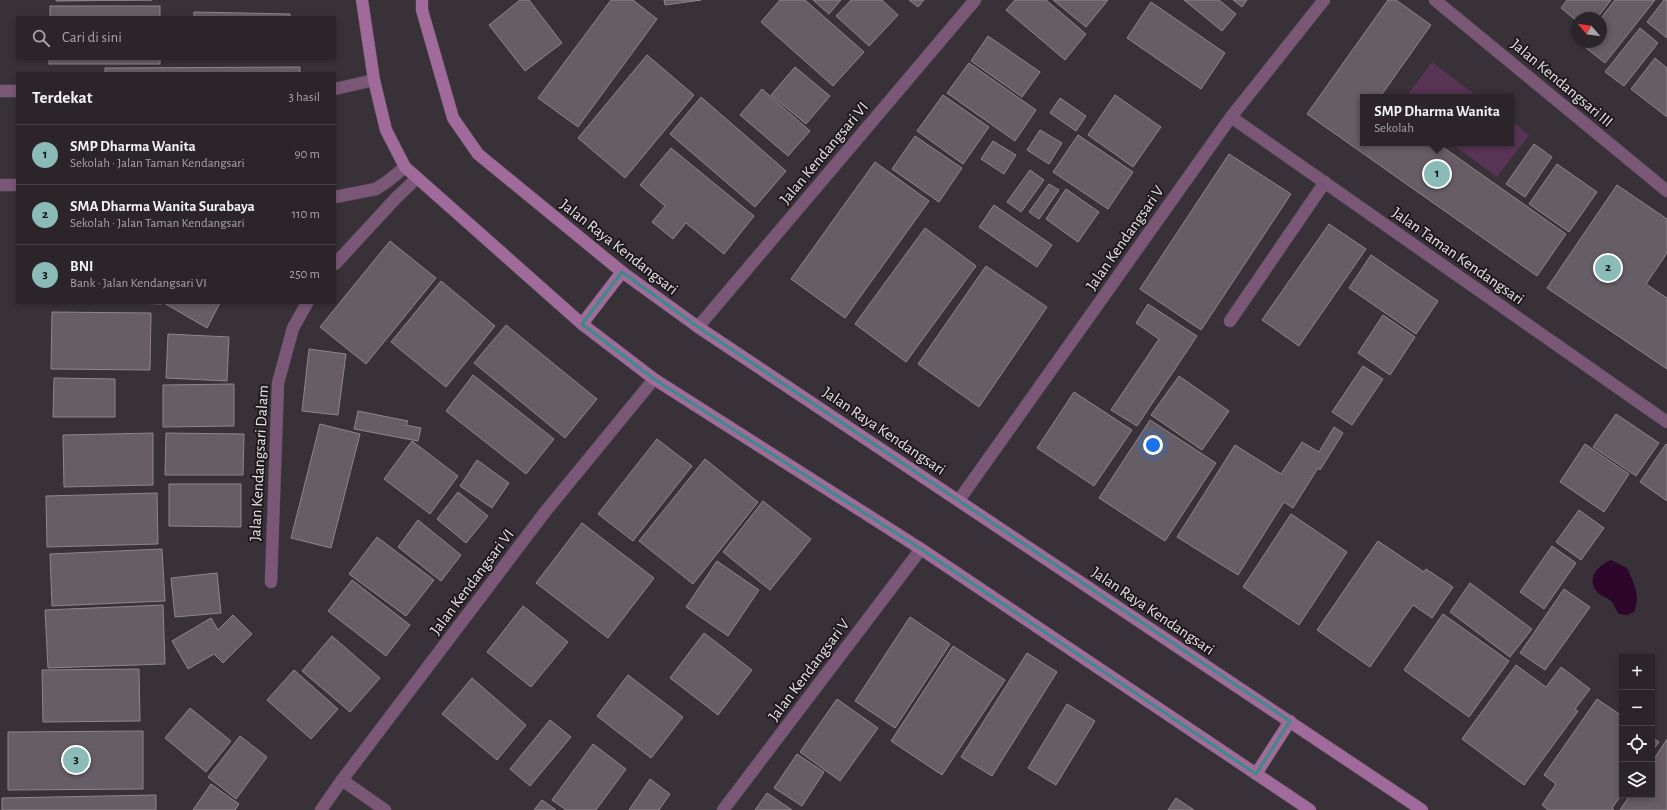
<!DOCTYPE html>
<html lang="id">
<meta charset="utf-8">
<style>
body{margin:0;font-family:"Alegreya Sans",sans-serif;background:#332d32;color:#f1f3f6}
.controls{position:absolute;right:12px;bottom:12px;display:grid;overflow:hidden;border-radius:0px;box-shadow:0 2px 6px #0003}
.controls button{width:36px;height:36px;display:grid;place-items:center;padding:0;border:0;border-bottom:1px solid #474247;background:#2b252a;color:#f1f3f6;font:20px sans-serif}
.compass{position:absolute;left:1571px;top:12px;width:36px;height:36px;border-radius:50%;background:#2b252a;box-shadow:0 2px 6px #0003;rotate:299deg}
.you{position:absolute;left:1153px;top:445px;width:14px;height:14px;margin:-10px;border:3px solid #fff;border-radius:50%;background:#1a73e8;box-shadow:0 0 0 6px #1a73e833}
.badge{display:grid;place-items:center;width:26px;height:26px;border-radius:50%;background:#8bbbb9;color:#111;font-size:13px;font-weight:700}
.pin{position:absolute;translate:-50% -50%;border:2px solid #fff;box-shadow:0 1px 4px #0006}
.popup{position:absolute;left:1360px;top:94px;width:154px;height:52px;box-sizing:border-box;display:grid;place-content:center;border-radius:0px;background:#2b252a;filter:drop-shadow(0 1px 3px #0005);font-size:13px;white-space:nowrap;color:#a6a5a8}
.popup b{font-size:15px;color:#f1f3f6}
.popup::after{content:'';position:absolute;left:50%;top:100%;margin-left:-8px;border:8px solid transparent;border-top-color:#2b252a}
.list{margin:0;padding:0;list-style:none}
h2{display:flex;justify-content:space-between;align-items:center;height:52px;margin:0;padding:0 16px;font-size:17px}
h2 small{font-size:13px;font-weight:400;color:#a6a5a8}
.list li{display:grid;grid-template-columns:26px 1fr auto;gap:12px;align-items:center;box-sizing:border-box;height:60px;padding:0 16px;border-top:1px solid #474247}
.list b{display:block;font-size:15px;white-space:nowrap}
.list p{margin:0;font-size:13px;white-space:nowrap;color:#a6a5a8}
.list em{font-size:13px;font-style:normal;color:#a6a5a8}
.icon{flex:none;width:22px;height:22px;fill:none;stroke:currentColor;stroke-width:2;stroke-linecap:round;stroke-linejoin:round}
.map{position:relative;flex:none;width:1667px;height:810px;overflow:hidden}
.search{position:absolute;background:#2b252a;box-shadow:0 2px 6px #0003;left:16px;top:16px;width:320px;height:44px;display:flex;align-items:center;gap:10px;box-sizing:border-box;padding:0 14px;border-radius:0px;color:#a6a5a8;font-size:15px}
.panel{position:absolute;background:#2b252a;box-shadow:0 2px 6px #0003;left:16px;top:72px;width:320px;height:232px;border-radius:0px}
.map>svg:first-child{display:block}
</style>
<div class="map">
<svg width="1667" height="810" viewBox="0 0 1667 810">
<rect width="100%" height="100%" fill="#393138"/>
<!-- green -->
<g fill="#583455">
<path d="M1432 62 1478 97H1406Z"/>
<path d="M1511 121 1529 135 1497 177 1451 143H1511Z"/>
</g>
<!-- water -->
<path fill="#2d062b" d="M1611 560 1627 568C1634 583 1641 596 1634 612L1627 615 1619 614C1616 610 1614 604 1611 601 1607 597 1601 596 1598 593 1585 579 1598 565 1611 560Z"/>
<!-- building -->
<g fill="#665d65" stroke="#8e858d">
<path d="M56 0H152L56 1Z"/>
<path d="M520 0H529L562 43 525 71 489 25Z"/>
<path d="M611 0H633L657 19 578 127 538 98Z"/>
<path d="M664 0H701L665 5Z"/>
<path d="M780 0H805L864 52 833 86 761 22Z"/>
<path d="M813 0H841L829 14Z"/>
<path d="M851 0H882L898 15 869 46 836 16Z"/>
<path d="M909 0H924L918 7Z"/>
<path d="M1015 0H1046L1086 34 1065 60 1006 10Z"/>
<path d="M1053 0H1108L1086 27Z"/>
<path d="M1184 0H1219L1236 14 1222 31Z"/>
<path d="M1233 0H1247L1242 7Z"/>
<path d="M1388 0H1396L1431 25 1380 97H1363V143H1437L1566 234 1537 276 1307 114Z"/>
<path d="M1567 0H1611L1597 18H1577V21L1561 8Z"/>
<path d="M1615 0H1655L1605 63 1581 44 1582 42H1601V18Z"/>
<path d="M1664 0H1667V38L1647 22Z"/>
<path d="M1151 2 1225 53 1201 89 1127 38Z"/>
<rect x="50" y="6" width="110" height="11"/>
<path d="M194 12 290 14V17H194Z"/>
<path d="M1640 28 1658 43 1624 86 1605 72Z"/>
<path d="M988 36 1040 72 1022 97 971 61Z"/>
<path d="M647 55 694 95 625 178 578 138Z"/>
<path d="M1655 58 1667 68V117L1631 89Z"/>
<rect x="49" y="59" width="111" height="5"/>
<path d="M969 63 1036 110 1015 141 947 93Z"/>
<path d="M300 67V73H105V68Z"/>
<path d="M795 67 830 96 806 124 771 95Z"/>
<path d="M762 89 810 131 788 156 740 115Z"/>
<path d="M943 95 989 127 963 164 917 131Z"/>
<path d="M1115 95 1161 127 1133 167 1088 135Z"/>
<path d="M701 97 786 171 755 207 670 134Z"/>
<path d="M1060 98 1086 116 1076 131 1050 113Z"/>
<path d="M1040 130 1062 143 1049 164 1027 150Z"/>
<path d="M1078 135 1133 172 1108 209 1053 172Z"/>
<path d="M915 136 962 168 939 202 892 169Z"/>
<path d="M993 141 1016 155 1004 174 981 159Z"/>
<path d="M1534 144 1552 157 1525 197 1506 184Z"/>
<path d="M671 148 754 216 724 254 686 223 673 239 652 222 665 206 640 185Z"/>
<path d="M1229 154 1291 194 1201 330 1140 289Z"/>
<path d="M875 162 929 201 845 318 791 279Z"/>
<path d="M1557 164 1597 192 1569 232 1529 204Z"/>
<path d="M1030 170 1044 180 1021 212 1007 202Z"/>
<path d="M1049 184 1059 190 1039 219 1029 212Z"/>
<path d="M1617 185 1667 219V253L1646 284 1667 298V369L1547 288Z"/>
<path d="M1066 189 1099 212 1078 242 1046 219Z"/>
<path d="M994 205 1052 245 1037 267 979 227Z"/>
<path d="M1329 224 1366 249 1299 346 1262 320Z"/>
<path d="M925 228 976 266 906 362 855 324Z"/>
<path d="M390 241 436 278 366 364 320 327Z"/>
<path d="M1371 255 1438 301 1416 334 1349 288Z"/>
<path d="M986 266 1047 307 979 407 918 364Z"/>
<path d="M441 281 495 326 446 387 391 342Z"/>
<path d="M131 303H162V304Z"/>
<path d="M164 303H220L207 328Z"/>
<path d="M1148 304 1197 336 1137 426 1111 410 1159 339 1136 323Z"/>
<path d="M52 312 151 313 150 370 51 369Z"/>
<path d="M1383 315 1415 337 1390 375 1358 353Z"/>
<path d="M506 325 597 399 565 438 474 363Z"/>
<path d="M168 334 229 337 227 381 166 378Z"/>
<path d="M309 349 346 354 338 415 302 411Z"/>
<path d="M1363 366 1383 379 1352 425 1332 412Z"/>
<path d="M473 375 554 439 526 474 446 411Z"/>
<path d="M1179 376 1229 411 1202 450 1151 415Z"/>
<path d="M54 378 115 379V417H53Z"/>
<path d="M234 384V426L163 427V385Z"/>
<path d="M1074 392 1132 430 1094 486 1037 448Z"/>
<path d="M358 411 408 421 406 425 421 428 418 441 354 429Z"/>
<path d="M1616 414 1659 443 1636 476 1593 447Z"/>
<path d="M1150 420 1216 463 1165 541 1099 498Z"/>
<path d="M320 424 360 434 331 548 291 538Z"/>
<path d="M1334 427 1343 433 1320 470 1318 468 1293 508 1284 502 1238 575 1177 537 1235 445 1281 474 1302 442 1319 452Z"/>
<path d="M153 433V485L64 487 63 435Z"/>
<path d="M166 433 244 434 243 475H165Z"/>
<path d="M657 439 692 466 633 541 598 514Z"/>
<path d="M412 441 458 476 430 514 384 479Z"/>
<path d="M1585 444 1629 474 1604 512 1560 482Z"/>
<path d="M1666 444 1667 445V501L1640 482Z"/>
<path d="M705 459 758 502 693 584 639 541Z"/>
<path d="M477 460 509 483 492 508 460 486Z"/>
<path d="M169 484H241V527L169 526Z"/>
<path d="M458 492 488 516 466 543 437 519Z"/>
<path d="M157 493 158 544 47 547 46 496Z"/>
<path d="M763 501 811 539 770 590 723 552Z"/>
<path d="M1579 510 1604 528 1581 560 1556 542Z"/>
<path d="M1291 514 1347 552 1299 625 1243 587Z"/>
<path d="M418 520 461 555 441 581 398 547Z"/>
<path d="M582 523 654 578 608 638 536 583Z"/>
<path d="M377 537 434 580 406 616 349 574Z"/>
<path d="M1378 541 1424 572 1426 569 1453 587 1432 618 1413 605 1370 667 1317 630Z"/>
<path d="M1552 546 1576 563 1544 609 1520 592Z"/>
<path d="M162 549 165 601 52 606 50 554Z"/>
<path d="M717 561 759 590 728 636 686 607Z"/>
<path d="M217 573 221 613 175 617 171 578Z"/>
<path d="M352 580 410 625 386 656 328 611Z"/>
<path d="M1470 583 1532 629 1510 657 1450 612Z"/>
<path d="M1564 589 1590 607 1545 670 1520 653Z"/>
<path d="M163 605 165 664 48 668 45 610Z"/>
<path d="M523 606 568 642 531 687 487 652Z"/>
<path d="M1443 614 1509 661 1469 717 1404 670Z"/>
<path d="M233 615 252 634 223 663 214 654 188 669 172 641 211 618 218 630Z"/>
<path d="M910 617 950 644 895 728 855 701Z"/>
<path d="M704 633 752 670 718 715 670 678Z"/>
<path d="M332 636 380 678 350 712 302 671Z"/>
<path d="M953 646 1005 680 942 775 891 741Z"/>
<path d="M1027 653 1057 672 992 776 961 757Z"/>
<path d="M1516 665 1546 687 1561 667 1590 689 1575 709 1578 711 1524 785 1462 739Z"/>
<path d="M139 669 140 721 43 722 42 670Z"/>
<path d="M294 670 338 709 311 739 267 700Z"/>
<path d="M628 675 683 717 651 758 597 716Z"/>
<path d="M472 678 526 725 497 760 442 714Z"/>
<path d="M837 699 878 728 840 781 800 752Z"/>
<path d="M1597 699 1622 716V794L1612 808 1614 810H1548L1542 805 1556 784 1544 775Z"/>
<path d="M1067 704 1095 721 1056 785 1028 768Z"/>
<path d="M190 708 231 741 206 772 165 738Z"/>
<path d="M550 720 571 737 530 786 510 769Z"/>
<path d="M143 731V789L8 790V732Z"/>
<path d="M240 736 267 757 236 799 208 777Z"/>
<path d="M1652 737 1659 742 1652 751Z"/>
<path d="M1667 739V810H1620L1630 795H1652V762Z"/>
<path d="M593 744 626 769 596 810H566L552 800Z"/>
<path d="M797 754 824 772 802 806 774 788Z"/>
<path d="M650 779 670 794 659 810H629Z"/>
<path d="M211 784 239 804 235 810H193Z"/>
<path d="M767 793 792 810H755Z"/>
<path d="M156 795V810H2V798Z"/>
<path d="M1176 798 1194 810H1168Z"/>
<path d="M542 800 556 810H534Z"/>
</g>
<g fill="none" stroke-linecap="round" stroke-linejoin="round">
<defs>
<g id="lane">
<path d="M335 89 374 80"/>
<path d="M0 91H17"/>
<path d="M0 185H17"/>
<path d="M335 197 376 189 388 181 405 167"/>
</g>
<g id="street">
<path d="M1435 0 1667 191"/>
<path d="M1231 117 1667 422"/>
<path d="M335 264 396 198 417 178"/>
<path d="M1230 321 1325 182"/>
<path d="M698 327 975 0"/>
<path d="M959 500 1231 117 1324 0"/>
<path d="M271 582 278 383 293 328 307 303"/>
<path d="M342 780 385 810"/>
<path d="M321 810 342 780 545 512 654 379"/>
<path d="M723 810 921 549"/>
</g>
<g id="secondary">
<path d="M362 0 374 80 386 130 405 167 582 324 654 379 921 549 1310 810"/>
<path d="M422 0V10L453 118 478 154 622 272 698 327 1422 810"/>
<path d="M582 324 622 272"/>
<path d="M1256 774 1290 721"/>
</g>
</defs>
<!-- lane casing -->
<use href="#lane" stroke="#554d54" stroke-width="13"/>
<!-- street casing -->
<use href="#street" stroke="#554d54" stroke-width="13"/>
<!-- secondary casing -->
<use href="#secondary" stroke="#554d54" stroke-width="13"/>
<!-- lane -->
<use href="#lane" stroke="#7a5776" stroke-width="12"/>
<!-- street -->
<use href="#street" stroke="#7a5776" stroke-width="12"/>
<!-- secondary -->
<use href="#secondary" stroke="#a06a9b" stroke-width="12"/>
</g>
<!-- marked area -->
<path fill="none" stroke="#3a8c86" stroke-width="3" stroke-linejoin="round" d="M622 272 698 327 1290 721 1256 774 921 549 654 379 582 324Z"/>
<g text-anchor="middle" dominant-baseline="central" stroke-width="4" stroke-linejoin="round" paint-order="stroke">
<!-- street labels -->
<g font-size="16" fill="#e7e2e6" stroke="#1e1a1d">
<text transform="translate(1562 83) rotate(40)">Jalan Kendangsari III</text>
<text transform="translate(824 153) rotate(-50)">Jalan Kendangsari VI</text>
<text transform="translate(1125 238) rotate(-55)">Jalan Kendangsari V</text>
<text transform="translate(619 247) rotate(38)">Jalan Raya Kendangsari</text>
<text transform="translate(1458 256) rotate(35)">Jalan Taman Kendangsari</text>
<text transform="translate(884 431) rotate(34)">Jalan Raya Kendangsari</text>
<text transform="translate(259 463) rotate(-87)">Jalan Kendangsari Dalam</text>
<text transform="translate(472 582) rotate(-53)">Jalan Kendangsari VI</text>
<text transform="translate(1153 611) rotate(34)">Jalan Raya Kendangsari</text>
<text transform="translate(809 670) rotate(-53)">Jalan Kendangsari V</text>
</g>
</g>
</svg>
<div class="controls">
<button>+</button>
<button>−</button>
<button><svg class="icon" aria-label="locate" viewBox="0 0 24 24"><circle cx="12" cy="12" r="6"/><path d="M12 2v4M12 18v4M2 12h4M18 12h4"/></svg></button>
<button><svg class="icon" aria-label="layers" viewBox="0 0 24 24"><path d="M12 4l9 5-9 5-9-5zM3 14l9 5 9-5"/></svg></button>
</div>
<svg class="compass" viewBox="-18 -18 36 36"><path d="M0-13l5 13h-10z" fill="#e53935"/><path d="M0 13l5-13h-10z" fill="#a6a5a8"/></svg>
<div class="you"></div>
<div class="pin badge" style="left:1437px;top:174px">1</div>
<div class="popup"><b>SMP Dharma Wanita</b>Sekolah</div>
<div class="pin badge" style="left:1608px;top:268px">2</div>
<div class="pin badge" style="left:76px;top:760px">3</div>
<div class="search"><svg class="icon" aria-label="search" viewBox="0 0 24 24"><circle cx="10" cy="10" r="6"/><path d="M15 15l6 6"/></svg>Cari di sini</div>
<section class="panel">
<h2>Terdekat<small>3 hasil</small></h2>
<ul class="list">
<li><span class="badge">1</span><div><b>SMP Dharma Wanita</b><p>Sekolah · Jalan Taman Kendangsari</p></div><em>90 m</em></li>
<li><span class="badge">2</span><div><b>SMA Dharma Wanita Surabaya</b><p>Sekolah · Jalan Taman Kendangsari</p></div><em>110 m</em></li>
<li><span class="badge">3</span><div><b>BNI</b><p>Bank · Jalan Kendangsari VI</p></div><em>250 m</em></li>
</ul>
</section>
</div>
